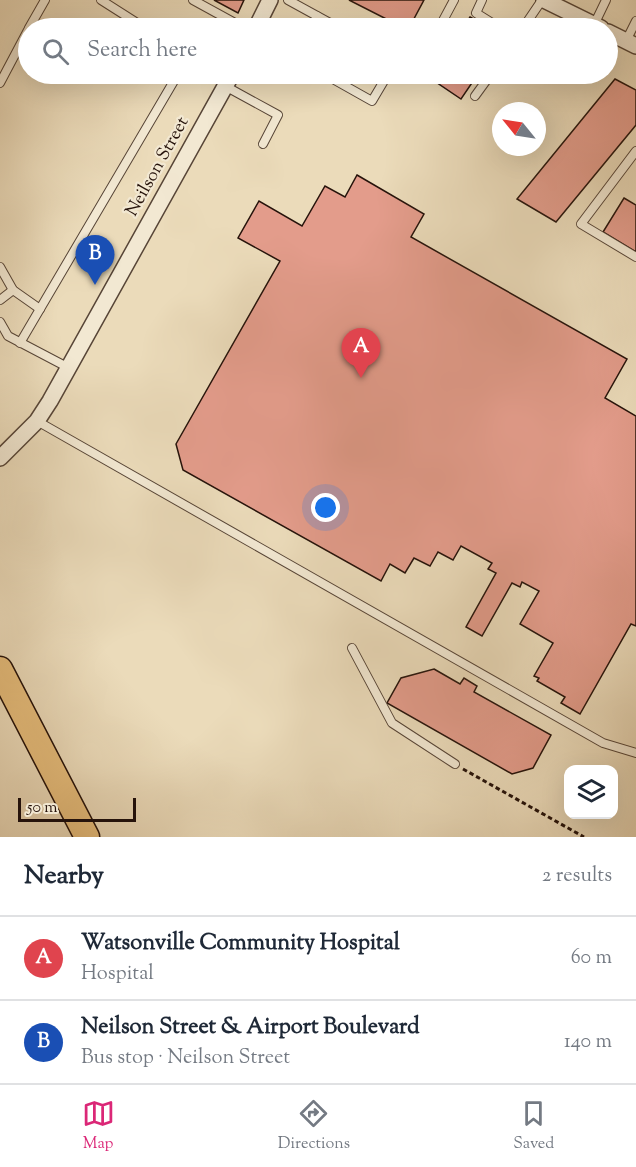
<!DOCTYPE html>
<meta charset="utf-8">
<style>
body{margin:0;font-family:"Sorts Mill Goudy",serif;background:#f6f6f7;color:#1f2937}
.controls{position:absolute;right:18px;bottom:18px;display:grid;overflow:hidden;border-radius:12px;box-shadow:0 6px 24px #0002}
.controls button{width:54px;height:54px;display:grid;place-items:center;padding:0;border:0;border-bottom:2px solid #e0e1e3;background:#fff;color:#1f2937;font:30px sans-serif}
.compass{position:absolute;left:492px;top:102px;width:54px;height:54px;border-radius:50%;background:#fff;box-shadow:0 6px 24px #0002;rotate:300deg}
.scale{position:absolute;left:18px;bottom:15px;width:118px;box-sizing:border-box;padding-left:6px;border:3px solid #26130b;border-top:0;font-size:16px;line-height:21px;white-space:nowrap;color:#26130b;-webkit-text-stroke:4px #f2e8d2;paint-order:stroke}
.you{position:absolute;left:326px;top:508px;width:21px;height:21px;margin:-15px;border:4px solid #fff;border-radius:50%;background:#1a73e8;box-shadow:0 0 0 9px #1a73e833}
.badge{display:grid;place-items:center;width:39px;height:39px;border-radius:50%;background:#db2777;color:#fff;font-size:20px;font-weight:700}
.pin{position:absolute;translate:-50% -50px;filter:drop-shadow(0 2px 3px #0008)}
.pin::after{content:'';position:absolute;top:32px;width:21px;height:18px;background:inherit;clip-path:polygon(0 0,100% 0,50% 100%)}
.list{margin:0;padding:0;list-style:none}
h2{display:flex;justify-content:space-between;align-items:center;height:78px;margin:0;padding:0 24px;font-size:26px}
h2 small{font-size:20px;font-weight:400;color:#747a83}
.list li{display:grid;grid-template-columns:39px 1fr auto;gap:18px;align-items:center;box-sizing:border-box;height:84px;padding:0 24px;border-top:2px solid #e0e1e3}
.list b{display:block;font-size:22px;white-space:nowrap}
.list p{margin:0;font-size:20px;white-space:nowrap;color:#747a83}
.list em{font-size:20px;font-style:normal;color:#747a83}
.icon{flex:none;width:33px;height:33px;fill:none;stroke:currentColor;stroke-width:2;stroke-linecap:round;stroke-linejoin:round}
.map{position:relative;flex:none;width:636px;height:837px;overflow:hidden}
.search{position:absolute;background:#fff;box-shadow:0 6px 24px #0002;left:18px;right:18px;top:18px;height:66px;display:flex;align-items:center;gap:15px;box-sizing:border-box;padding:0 21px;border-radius:33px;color:#747a83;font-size:22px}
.sheet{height:246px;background:#fff}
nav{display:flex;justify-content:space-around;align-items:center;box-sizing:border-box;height:84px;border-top:2px solid #e0e1e3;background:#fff;font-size:16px;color:#747a83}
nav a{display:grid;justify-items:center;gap:3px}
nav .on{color:#db2777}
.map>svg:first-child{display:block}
</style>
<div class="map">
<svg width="636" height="837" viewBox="0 0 636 837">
<rect width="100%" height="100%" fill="#ebdbba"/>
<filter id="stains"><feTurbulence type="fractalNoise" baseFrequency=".00333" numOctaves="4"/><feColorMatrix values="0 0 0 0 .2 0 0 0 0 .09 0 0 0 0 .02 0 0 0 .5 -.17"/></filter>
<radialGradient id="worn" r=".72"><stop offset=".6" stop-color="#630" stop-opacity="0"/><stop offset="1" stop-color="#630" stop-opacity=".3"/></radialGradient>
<!-- building -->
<g fill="#e39c8b" stroke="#26130b" stroke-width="1.5">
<path d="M214 0H244L238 13Z"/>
<path d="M349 0H424L409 28H404Z"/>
<path d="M470 17 489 28H463Z"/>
<path d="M433 74H478L461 99 430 78Z"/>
<path d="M615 79 636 90V125L556 222 517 199Z"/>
<path d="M357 175 424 214 411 237 627 359 605 398 636 416V626L631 624 580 714 561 703 565 697 537 681 539 678 534 676 553 643 520 624 539 591 522 582 520 587 512 583 482 636 466 627 496 573 488 569 492 563 461 546 453 560 438 552 430 566 414 558 405 573 390 564 381 581 183 470 176 444 280 261 238 238 259 201 302 226 325 186 345 197Z"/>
<path d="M624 198 636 205V252L603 232Z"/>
<path d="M434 669 460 684 464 678 477 686 474 692 551 735 533 768 512 774 387 703 401 678Z"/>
</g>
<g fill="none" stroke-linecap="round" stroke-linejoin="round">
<defs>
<g id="lane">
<path d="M101 0 145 28"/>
<path d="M193 0 244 28"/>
<path d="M288 0 339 28"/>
<path d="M482 0 476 13 500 28"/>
<path d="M594 25 606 0"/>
<path d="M29 28 45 0"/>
<path d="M312 28 317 16"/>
<path d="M439 28 454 0"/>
<path d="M523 28 542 0"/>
<path d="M626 41 636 21"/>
<path d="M324 74 372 101 388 74"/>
<path d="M0 83 28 30"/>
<path d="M225 86 278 115 263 144"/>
<path d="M475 96 491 74"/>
<path d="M636 151 581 224 636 257"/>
<path d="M0 267 13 290 40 309"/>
<path d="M0 300 13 290"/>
<path d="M0 322 8 336 69 368"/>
<path d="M20 343 178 74"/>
<path d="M37 421 603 743 636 753"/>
<path d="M352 648 392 723 455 764"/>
</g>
<g id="street">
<path d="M544 0 601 28"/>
<path d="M256 28 270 0"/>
<path d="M608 32 636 46"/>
<path d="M0 458 37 421 50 401 232 74"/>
</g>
<path id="primary" d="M0 669 87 837"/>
</defs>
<!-- lane casing -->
<use href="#lane" stroke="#574537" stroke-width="10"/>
<!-- street casing -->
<use href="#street" stroke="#574537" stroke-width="18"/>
<!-- primary casing -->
<use href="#primary" stroke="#26130b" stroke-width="27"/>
<!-- path -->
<path stroke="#26130b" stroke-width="3" stroke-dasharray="4.5 3" stroke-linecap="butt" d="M463 769 584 837"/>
<!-- lane -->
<use href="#lane" stroke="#f2e8d2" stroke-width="8"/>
<!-- street -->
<use href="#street" stroke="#f2e8d2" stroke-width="15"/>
<!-- primary -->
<use href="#primary" stroke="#e6be7d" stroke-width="24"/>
</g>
<g text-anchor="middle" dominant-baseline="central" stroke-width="4.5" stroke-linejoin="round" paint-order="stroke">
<!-- street labels -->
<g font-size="18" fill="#26130b" stroke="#f2e8d2">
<text transform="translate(158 167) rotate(-61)">Neilson Street</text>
</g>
</g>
<rect width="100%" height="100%" filter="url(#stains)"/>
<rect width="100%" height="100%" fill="url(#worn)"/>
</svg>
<div class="controls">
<button><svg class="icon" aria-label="layers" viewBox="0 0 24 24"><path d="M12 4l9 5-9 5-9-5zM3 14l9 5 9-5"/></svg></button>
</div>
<svg class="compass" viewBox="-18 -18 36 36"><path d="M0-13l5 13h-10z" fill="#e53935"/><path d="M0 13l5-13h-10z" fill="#747a83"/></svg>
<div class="scale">50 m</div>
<div class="you"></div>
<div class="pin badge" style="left:361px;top:378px;background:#e0444e">A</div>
<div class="pin badge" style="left:95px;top:285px;background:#1a4fb4">B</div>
<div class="search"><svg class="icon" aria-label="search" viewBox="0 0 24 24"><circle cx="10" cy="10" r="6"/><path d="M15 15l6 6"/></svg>Search here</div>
</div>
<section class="sheet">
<h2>Nearby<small>2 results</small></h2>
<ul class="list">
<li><span class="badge" style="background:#e0444e">A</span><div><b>Watsonville Community Hospital</b><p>Hospital</p></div><em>60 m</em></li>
<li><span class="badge" style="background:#1a4fb4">B</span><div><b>Neilson Street &amp; Airport Boulevard</b><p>Bus stop · Neilson Street</p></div><em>140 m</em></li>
</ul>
</section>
<nav>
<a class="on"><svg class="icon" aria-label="map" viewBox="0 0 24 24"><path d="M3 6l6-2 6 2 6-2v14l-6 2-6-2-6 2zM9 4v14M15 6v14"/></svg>Map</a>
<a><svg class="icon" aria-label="directions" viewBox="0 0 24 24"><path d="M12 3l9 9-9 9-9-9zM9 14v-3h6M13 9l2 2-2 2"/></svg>Directions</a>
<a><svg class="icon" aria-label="saved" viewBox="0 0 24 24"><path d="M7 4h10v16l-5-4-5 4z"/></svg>Saved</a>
</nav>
